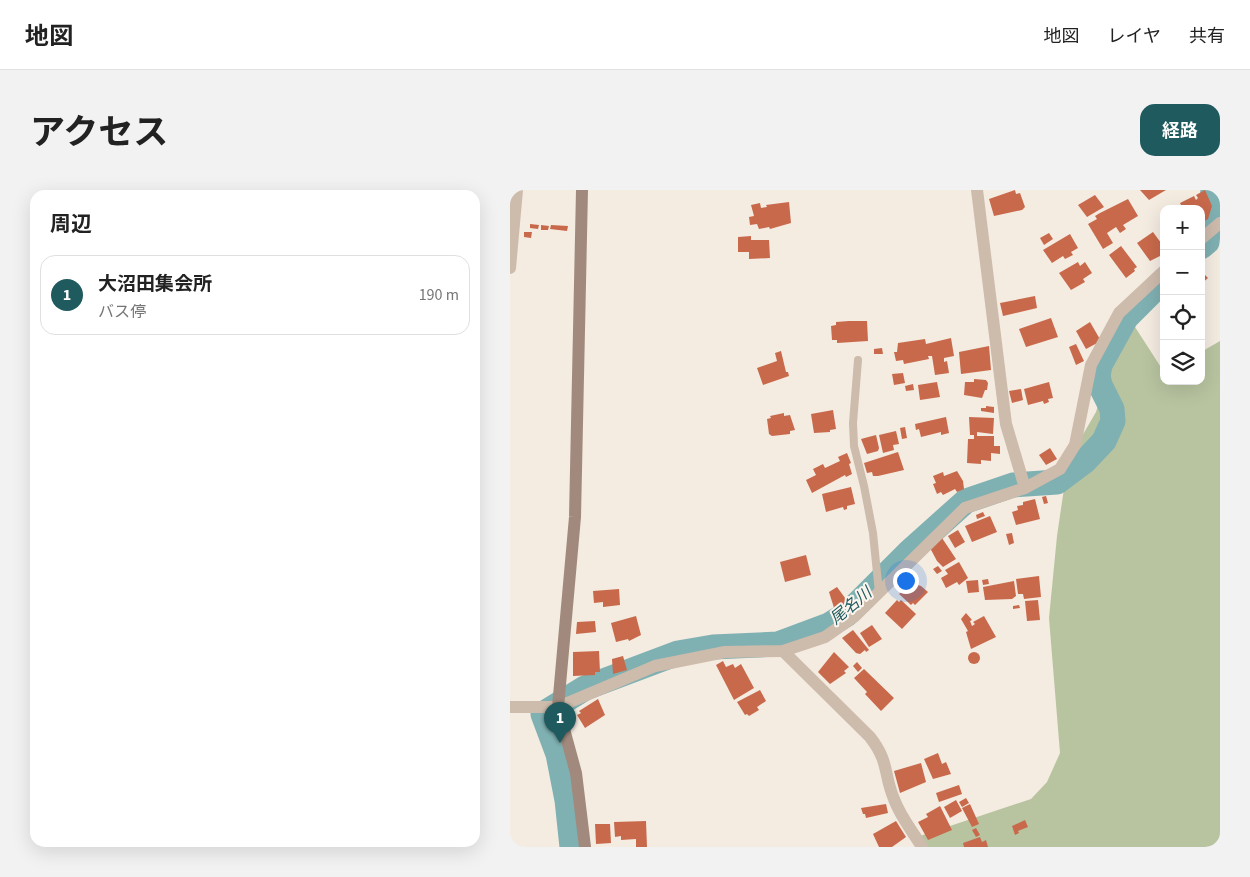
<!DOCTYPE html>
<html lang="ja">
<meta charset="utf-8">
<style>
body{margin:0;font-family:"Source Sans 3","Noto Sans JP",sans-serif;background:#f2f2f2;color:#222}
.controls{position:absolute;right:15px;top:15px;display:grid;overflow:hidden;border-radius:10px;box-shadow:0 5px 20px #0002}
.controls button{width:45px;height:45px;display:grid;place-items:center;padding:0;border:0;border-bottom:1px solid #e0e0e0;background:#fff;color:#222;font:25px sans-serif}
.you{position:absolute;left:395px;top:390px;width:18px;height:18px;margin:-12px;border:4px solid #fff;border-radius:50%;background:#1a73e8;box-shadow:0 0 0 8px #1a73e833}
.badge{display:grid;place-items:center;width:32px;height:32px;border-radius:50%;background:#1f5a5e;color:#fff;font-size:16px;font-weight:700}
.pin{position:absolute;translate:-50% -41px;filter:drop-shadow(0 1px 2px #0008)}
.pin::after{content:'';position:absolute;top:26px;width:18px;height:15px;background:inherit;clip-path:polygon(0 0,100% 0,50% 100%)}
.list{margin:0;padding:0;list-style:none}
h2{display:flex;justify-content:space-between;align-items:center;height:65px;margin:0;padding:0 20px;font-size:21px}
h2 small{font-size:16px;font-weight:400;color:#767676}
.list li{display:grid;grid-template-columns:32px 1fr auto;gap:15px;align-items:center;box-sizing:border-box;height:80px;margin:0 10px 10px;padding:0 10px;border:1px solid #e0e0e0;border-radius:15px}
.list b{display:block;font-size:19px;white-space:nowrap}
.list p{margin:0;font-size:16px;white-space:nowrap;color:#767676}
.list em{font-size:16px;font-style:normal;color:#767676}
.icon{flex:none;width:28px;height:28px;fill:none;stroke:currentColor;stroke-width:2;stroke-linecap:round;stroke-linejoin:round}
.map{position:relative;flex:none;width:710px;height:657px;overflow:hidden;border-radius:15px}
header{display:flex;align-items:center;gap:30px;box-sizing:border-box;height:70px;padding:0 25px;background:#fff;border-bottom:1px solid #e0e0e0}
header strong{font-size:24px}
nav{display:flex;gap:28px;margin-inline-start:auto;font-size:18px}
.intro{display:flex;align-items:center;justify-content:space-between;box-sizing:border-box;height:120px;padding:0 30px}
h1{margin:0;font-size:35px}
.button{padding:12px 22px;border-radius:15px;background:#1f5a5e;color:#fff;font-size:18px;font-weight:700}
main{display:flex;gap:30px;padding:0 30px}
aside{flex:1;background:#fff;border-radius:15px;box-shadow:0 5px 20px #0002}
.map>svg:first-child{display:block}
</style>
<header>
<strong>地図</strong>
<nav><a>地図</a><a>レイヤ</a><a>共有</a></nav>
</header>
<div class="intro"><h1>アクセス</h1><a class="button">経路</a></div>
<main>
<aside>
<h2>周辺<small></small></h2>
<ul class="list">
<li><span class="badge">1</span><div><b>大沼田集会所</b><p>バス停</p></div><em>190 m</em></li>
</ul>
</aside>
<div class="map">
<svg width="710" height="657" viewBox="0 0 710 657">
<rect width="100%" height="100%" fill="#f4ebe1"/>
<!-- green -->
<path fill="#b8c4a0" d="M616 123 654 182V191H691V162L710 151V657H413L410 646 521 609 537 592 550 563 539 428 547 346 556 285 568 253 586 222 598 183 607 135Z"/>
<g fill="none" stroke-linecap="round" stroke-linejoin="round">
<!-- river -->
<g stroke="#7fb0b2" stroke-width="25">
<path d="M691 57 697 52 703 0"/>
<path d="M62 657 57 610 48 564 33 524 75 498 168 463 203 457 268 454 319 435 337 424 399 362 456 311 503 295 547 292 575 271 594 251 603 231 602 219 590 195 588 186 590 175 616 128 654 90"/>
</g>
</g>
<!-- building -->
<g fill="#c8694b">
<path d="M505 0 506 4 510 3 515 17 512 20 484 26 479 9Z"/>
<path d="M630 0H656L639 10Z"/>
<path d="M695 0 702 16 698 29 691 33V19H673L670 13 684 6 686 10 688 8 686 5Z"/>
<path d="M585 5 594 17 577 27 568 15Z"/>
<path d="M618 9 628 26 613 35 616 39 610 43 606 37 597 43 603 53 593 59 578 34 587 29 585 26 590 23Z"/>
<path d="M279 12 281 33 260 39 259 37 249 39 247 34 240 35 239 27 244 26 241 15 250 13 251 18 257 17 256 15Z"/>
<path d="M20 34 29 35 28 39 20 38Z"/>
<path d="M31 35 39 36 38 40H31Z"/>
<path d="M41 35 58 36 57 41 40 39Z"/>
<path d="M14 42H22L21 48 14 47Z"/>
<path d="M643 42 654 57V64L640 71 627 53Z"/>
<path d="M539 43 543 49 534 55 530 48Z"/>
<path d="M560 44 568 58 561 62 563 65 555 69 553 66 542 73 533 60Z"/>
<path d="M241 46V50H259L260 68 239 69V62H228V47Z"/>
<path d="M611 56 627 77 624 79 625 81 616 88 599 65Z"/>
<path d="M568 72 570 76 575 72 582 83 573 89 575 92 561 100 549 83Z"/>
<path d="M691 81 698 88 691 94Z"/>
<path d="M525 106 527 118 493 126 490 113Z"/>
<path d="M541 128 548 147 516 157 509 139Z"/>
<path d="M339 131H357L358 151 327 153V150H322L321 136 326 135V132Z"/>
<path d="M580 132 591 151 576 159 566 141Z"/>
<path d="M441 148 444 166 434 168V172L437 171 439 183 425 185 422 166H418L419 169 394 174 393 170 386 171 384 162H387L388 153 415 149 416 154Z"/>
<path d="M566 154 574 171 566 175 559 157Z"/>
<path d="M479 156 481 180 451 184 449 162Z"/>
<path d="M372 158 373 164H364V159Z"/>
<path d="M271 161 276 182H278L279 186 253 195 247 178 267 171 265 163Z"/>
<path d="M393 183 395 193 384 195 382 184Z"/>
<path d="M464 189 476 190 478 193 477 200H475L472 208 454 205 455 192H464Z"/>
<path d="M427 192 430 207 410 210 408 195Z"/>
<path d="M539 192 543 208 538 209 539 212 534 214 533 211 518 215 514 199Z"/>
<path d="M403 194 404 200 396 201 395 196Z"/>
<path d="M511 199 513 210 502 213 499 201Z"/>
<path d="M476 216 484 217V223L471 221V218H476Z"/>
<path d="M323 220 326 239 320 240V242L304 243 301 224Z"/>
<path d="M274 223V226L280 225 285 240 280 241V244L262 246 259 244 257 229 261 228 260 226Z"/>
<path d="M436 227 439 243 431 245V242L411 247 409 239 406 240 405 234Z"/>
<path d="M459 227 484 228 483 244 467 242V246H484V256H490V264L481 263V271L471 270V274L457 273 458 249H464V245H460Z"/>
<path d="M395 237 397 248 392 249 390 238Z"/>
<path d="M386 241 389 254 383 255 384 260 373 263 369 245Z"/>
<path d="M366 245 369 258 368 261 357 264 351 249Z"/>
<path d="M540 258 547 269 536 275 529 265Z"/>
<path d="M388 262 394 280 368 286H363L362 282 357 283 354 273Z"/>
<path d="M337 263 341 273 339 274 342 284 336 287 335 285 302 303 296 290 306 285 303 279 313 274 315 278 330 271 328 267Z"/>
<path d="M447 281 453 291 454 299 447 302 445 299 433 305 431 302 427 304 423 294 426 293 423 286 433 282 434 286Z"/>
<path d="M341 297 345 314 337 316V319L334 320 333 317 316 322 312 304Z"/>
<path d="M536 306 538 313 534 314 532 307Z"/>
<path d="M525 309 530 329 506 335 502 322 508 320 507 316 513 315V312Z"/>
<path d="M473 322 475 326 467 329 466 325Z"/>
<path d="M480 326 487 342 462 352 455 336Z"/>
<path d="M448 340 455 352 445 358 438 346Z"/>
<path d="M502 343 504 353 499 355 496 344Z"/>
<path d="M432 348 446 369 433 377 427 371 419 356Z"/>
<path d="M296 365 301 385 275 392 270 372Z"/>
<path d="M449 372 458 388 449 395 447 392 436 398 431 388 438 384 435 380Z"/>
<path d="M428 376 432 381 427 384 423 379Z"/>
<path d="M529 386 531 407 514 409 513 404H508L506 389Z"/>
<path d="M478 389 479 394 473 395 472 390Z"/>
<path d="M468 390 469 402 458 403 456 391Z"/>
<path d="M504 391 506 406 502 409 475 410 473 397Z"/>
<path d="M402 393 411 396 418 402 405 415 403 413 401 415 389 404Z"/>
<path d="M327 397 338 412 325 421 319 402Z"/>
<path d="M109 399 110 415 93 417V412L84 413 83 401Z"/>
<path d="M387 410 389 412 391 410 406 424 392 439 375 423Z"/>
<path d="M528 410 530 430 517 431 515 411Z"/>
<path d="M509 415 510 418 503 419V416Z"/>
<path d="M456 423 462 430 460 431 462 436 465 434 463 432 474 426 486 447 461 459 456 442 458 441 451 429Z"/>
<path d="M126 426 131 445 119 451 118 449 106 452 101 433Z"/>
<path d="M85 431 86 442 66 444 67 432Z"/>
<path d="M362 435 372 449 359 457 350 443Z"/>
<path d="M343 440 359 460 356 462 355 460 350 464 346 463 332 448Z"/>
<path d="M89 461 90 482H85V485L63 486V462Z"/>
<path d="M324 462 339 477 334 481 336 483 320 494 308 482Z"/>
<circle cx="464" cy="468" r="6"/>
<path d="M113 466 117 480 103 484 102 469Z"/>
<path d="M213 471 216 477 223 474 225 478 231 474 244 498 224 510 206 475Z"/>
<path d="M347 472 352 478 348 482 343 476Z"/>
<path d="M354 479 384 508 371 521 355 504 357 502 344 488Z"/>
<path d="M250 500 256 511 247 517 249 520 239 526 237 524 235 525 227 512Z"/>
<path d="M88 509 95 525 75 538 67 525 71 523 69 521Z"/>
<path d="M428 563 432 574 436 572 441 584 423 589 414 569Z"/>
<path d="M411 573 416 592 390 603 384 581Z"/>
<path d="M449 595 452 604 429 612 426 603Z"/>
<path d="M456 608 459 613 452 617 449 612Z"/>
<path d="M446 610 452 621 440 628 434 617Z"/>
<path d="M376 614 378 623 356 628 355 624H353L351 618Z"/>
<path d="M460 614 469 634 462 637 452 618Z"/>
<path d="M430 616 442 640 418 650 408 632 418 627 416 624Z"/>
<path d="M515 630 518 637 508 641 509 643 505 645 502 636Z"/>
<path d="M136 631 137 657H126V649L111 650V646L105 647 104 632Z"/>
<path d="M386 631 396 647 382 657H369L363 644Z"/>
<path d="M85 634H100L101 653 86 654Z"/>
<path d="M466 638 470 645 466 647 462 640Z"/>
<path d="M470 647 472 652 476 650 478 657H454L453 653Z"/>
</g>
<g fill="none" stroke-linecap="round" stroke-linejoin="round">
<!-- lane -->
<path stroke="#cdbbac" stroke-width="8" d="M348 170 343 233 344 256 354 296 363 343 369 403"/>
<!-- street -->
<g stroke="#cdbbac" stroke-width="12">
<path d="M467 0 496 234 515 298"/>
<path d="M691 49 710 33"/>
<path d="M0 78 7 0"/>
<path d="M273 461 360 547C380 573 373 583 384 609 390 626 403 642 412 657"/>
<path d="M0 517H48L145 476 215 462 273 461 315 447 345 426 455 318 515 298 550 279 565 255 581 175 609 123 654 81"/>
</g>
<!-- secondary -->
<path stroke="#a18a7d" stroke-width="12" d="M72 0 65 327 48 517 66 583 75 657"/>
</g>
<g text-anchor="middle" dominant-baseline="central" stroke-width="4" stroke-linejoin="round" paint-order="stroke">
<!-- water labels -->
<g font-size="16" font-style="italic" fill="#1f5a5e" stroke="#fbf5ee">
<text transform="translate(341 416) rotate(-39)">尾名川</text>
</g>
</g>
</svg>
<div class="controls">
<button>+</button>
<button>−</button>
<button><svg class="icon" aria-label="locate" viewBox="0 0 24 24"><circle cx="12" cy="12" r="6"/><path d="M12 2v4M12 18v4M2 12h4M18 12h4"/></svg></button>
<button><svg class="icon" aria-label="layers" viewBox="0 0 24 24"><path d="M12 4l9 5-9 5-9-5zM3 14l9 5 9-5"/></svg></button>
</div>
<div class="you"></div>
<div class="pin badge" style="left:50px;top:553px">1</div>
</div>
</main>
